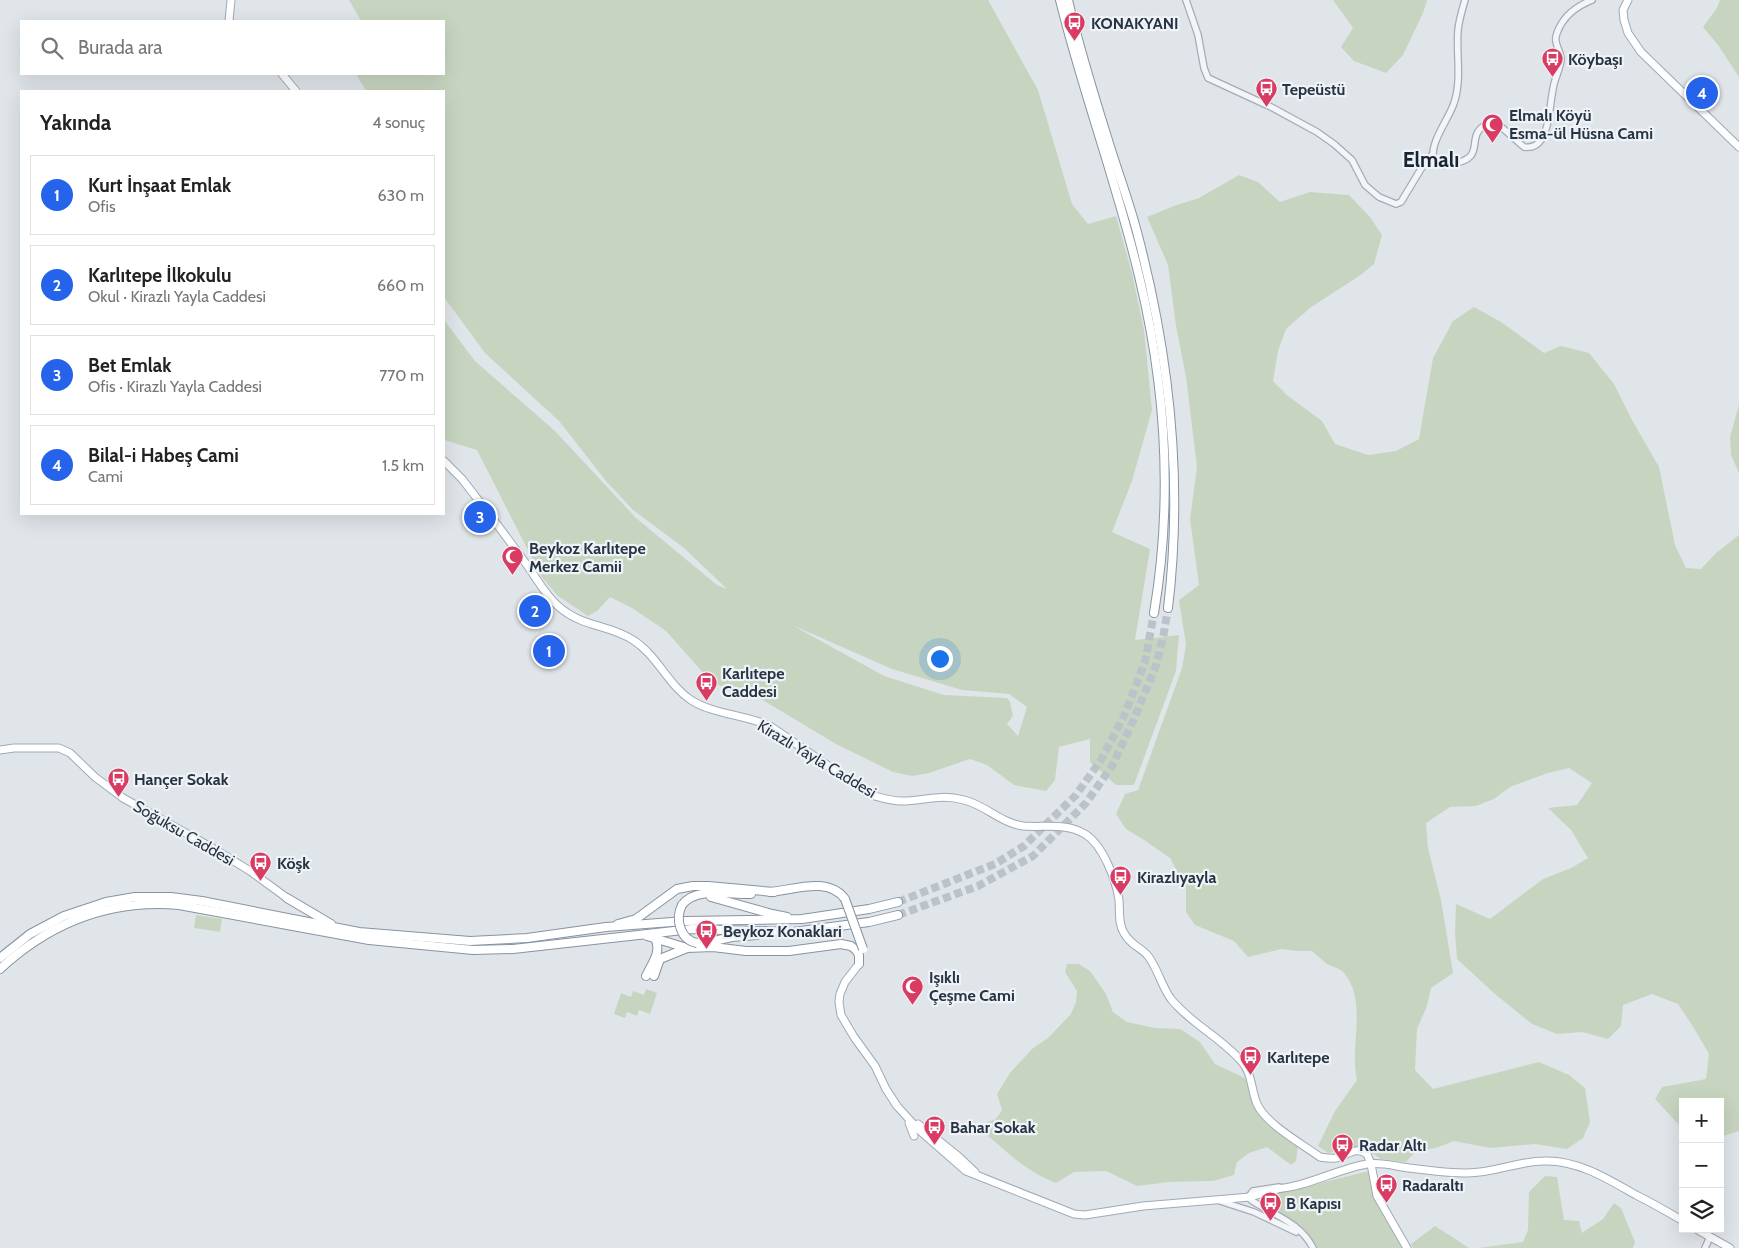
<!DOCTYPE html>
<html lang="tr">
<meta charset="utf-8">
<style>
body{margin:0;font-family:Cabin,sans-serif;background:#f6f6f6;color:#222}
.controls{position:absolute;right:15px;bottom:15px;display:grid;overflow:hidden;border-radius:0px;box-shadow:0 5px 20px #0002}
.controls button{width:45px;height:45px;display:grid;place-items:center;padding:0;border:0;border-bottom:1px solid #e0e0e0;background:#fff;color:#222;font:25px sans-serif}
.you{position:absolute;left:939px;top:658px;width:18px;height:18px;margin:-12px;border:4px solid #fff;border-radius:50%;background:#1a73e8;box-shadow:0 0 0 8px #1a73e833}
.badge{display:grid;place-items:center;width:32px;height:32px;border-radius:50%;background:#2563eb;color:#fff;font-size:16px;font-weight:700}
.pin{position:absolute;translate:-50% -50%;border:2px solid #fff;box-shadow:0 1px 5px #0006}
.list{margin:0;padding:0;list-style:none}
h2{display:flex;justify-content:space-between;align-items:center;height:65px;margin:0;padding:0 20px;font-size:21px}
h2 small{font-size:16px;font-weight:400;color:#767676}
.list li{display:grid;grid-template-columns:32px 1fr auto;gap:15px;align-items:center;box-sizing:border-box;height:80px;margin:0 10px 10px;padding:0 10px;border:1px solid #e0e0e0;border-radius:0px}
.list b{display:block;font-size:19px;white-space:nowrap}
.list p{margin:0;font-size:16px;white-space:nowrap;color:#767676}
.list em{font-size:16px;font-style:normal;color:#767676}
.icon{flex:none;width:28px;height:28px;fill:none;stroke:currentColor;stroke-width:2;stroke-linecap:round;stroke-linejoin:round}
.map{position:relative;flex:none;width:1739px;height:1248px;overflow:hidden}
.search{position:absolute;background:#fff;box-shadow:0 5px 20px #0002;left:20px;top:20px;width:425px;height:55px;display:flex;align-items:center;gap:12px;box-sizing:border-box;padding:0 18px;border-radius:0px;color:#767676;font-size:19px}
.panel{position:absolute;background:#fff;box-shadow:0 5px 20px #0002;left:20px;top:90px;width:425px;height:425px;border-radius:0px}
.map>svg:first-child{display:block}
</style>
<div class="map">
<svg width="1739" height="1248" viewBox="0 0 1739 1248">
<rect width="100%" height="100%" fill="#e0e5ea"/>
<!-- green -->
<g fill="#c7d5c0" fill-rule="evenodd">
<path d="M349 0H988L1038 90 1072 204 1088 224 1116 216 1132 273 1144 330 1152 410 1132 481 1112 532 1150 549 1135 640 1179 635 1176 671 1134 785H1116L1090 762V739L1059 747 1055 780 1046 791 1014 785 987 765 970 759 929 773 912 776 893 772 836 744 766 702 749 694 718 685 706 676 666 631 632 608 610 597 597 611 588 616 558 596 541 576 477 450 444 440V320L475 361 555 431 636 518 717 585 727 589 684 548 633 510 606 481 559 421 485 353 444 297V91H366L356 74H444V21H361ZM792 625 892 669 962 690 1009 694 1027 707 1018 736 1007 724 1013 716 1010 702 1007 698 944 695 884 676Z"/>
<path d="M1333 0H1427L1423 13 1403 55 1386 73 1354 61 1341 47 1353 28Z"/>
<path d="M1720 0H1739V77L1718 45 1703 27 1717 8Z"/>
<path d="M1239 175 1258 182 1280 202 1310 192 1349 195 1370 217 1382 235 1374 264 1362 274 1310 308 1286 329 1278 351 1273 381 1288 396 1322 421 1335 444 1368 455 1396 451 1419 439 1433 358 1453 321 1474 307 1501 322 1544 353 1561 346 1589 353 1614 384 1632 420 1659 467 1675 545 1686 568 1701 569 1716 553 1739 535V1131L1720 1137V1102H1683V1129L1655 1099 1662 1087 1706 1079 1709 1054 1692 1025 1678 1004 1652 994 1623 1005 1621 1026 1608 1039 1582 1032 1557 1034 1532 1024 1495 994 1457 959 1455 932 1456 904 1490 919 1543 879 1571 868 1588 858 1571 830 1548 808 1577 805 1592 783 1569 768 1548 773 1510 787 1494 799 1476 806 1450 807 1426 823 1428 848 1441 900 1453 973 1431 988 1427 1006 1417 1029 1415 1070 1433 1089 1539 1062 1569 1075 1585 1088 1590 1122 1583 1138 1567 1149 1535 1144 1490 1148 1454 1141 1436 1148 1416 1151 1406 1162 1381 1159 1363 1147 1328 1153 1318 1146 1335 1111 1357 1080C1349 1046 1368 1002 1344 973 1340 968 1332 967 1327 964 1322 960 1317 955 1312 951H1297L1282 949 1248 957 1234 941 1195 925 1186 912V888L1170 858 1144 840 1126 829 1116 814 1125 794 1138 790 1182 668 1186 645 1179 600 1199 585 1190 519 1197 467 1186 377 1176 326 1168 265 1147 217 1174 206 1199 198Z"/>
<path d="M1739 405V473L1731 455 1730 437Z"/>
<path d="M196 915 222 919 220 932 194 928Z"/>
<path d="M1067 964H1079L1090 971 1106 994 1113 1012 1127 1022 1155 1028 1180 1029 1200 1042 1215 1064 1245 1078 1254 1104 1298 1146 1296 1161 1291 1165 1267 1147 1249 1153 1237 1162 1234 1175 1213 1181 1169 1182 1137 1186 1106 1171 1074 1172 1056 1183C1028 1173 1007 1152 985 1133V1123L996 1119 1002 1110 997 1094 1010 1073 1032 1049 1048 1038 1071 1014 1076 1002 1077 991 1065 972Z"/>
<path d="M646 989 657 993 650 1014 639 1010 637 1016 627 1012 625 1018 614 1014 621 993 631 997 633 991 644 995Z"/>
<path d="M1369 1171 1379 1206 1408 1248H1317L1304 1229 1259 1198Z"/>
<path d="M1545 1176 1557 1177 1564 1220 1579 1221 1582 1233 1603 1219 1614 1203 1621 1208 1635 1242 1633 1248H1478L1523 1242 1528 1230 1529 1192Z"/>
<path d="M1435 1226 1469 1248H1413L1411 1244Z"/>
</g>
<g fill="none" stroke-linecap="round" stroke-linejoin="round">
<!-- highway-tunnel -->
<g stroke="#bbc2c9" stroke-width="8" stroke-dasharray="8 4" stroke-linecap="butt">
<path d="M898 902 995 864 1024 846 1076 795 1101 760 1124 716 1145 662 1154 613"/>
<path d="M898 915 978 886 1033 856 1086 803 1112 766 1134 719 1156 666 1163 638 1168 608"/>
</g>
<defs>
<g id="minor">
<path d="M1186 0 1198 35 1204 68 1208 78 1271 107 1317 132 1334 144 1352 160 1365 185 1379 197 1396 204 1401 202 1424 164 1432 155"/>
<path d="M1465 0C1462 10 1459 20 1458 30 1456 54 1462 80 1454 103 1449 119 1428 145 1434 160 1440 166 1445 166 1452 164 1489 158 1463 136 1487 124L1499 125 1524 147C1531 148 1537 146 1541 140 1550 127 1550 100 1554 84 1556 76 1561 67 1561 58 1560 49 1553 43 1557 33 1563 16 1577 6 1592 0"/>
<path d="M1279 1187 1253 1191 1250 1195 1251 1200C1273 1215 1300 1222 1313 1248"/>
<path d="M1220 1201 1254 1212 1296 1232"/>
<path d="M1705 1248 1710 1237"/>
</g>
<g id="major">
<path d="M1628 0 1623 10 1624 20 1628 33 1641 52 1739 147"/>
<path d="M229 21 231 0"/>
<path d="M282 74 296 91"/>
<path d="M444 461 462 479C483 506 504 533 524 561 535 575 544 594 558 606 583 628 608 624 633 640 657 655 668 685 691 700 712 714 746 715 770 726L871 795C882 798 893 802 905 801 927 800 941 794 964 800 985 805 1001 823 1023 826 1044 828 1065 822 1085 834 1103 845 1116 880 1119 900 1120 911 1118 924 1124 933 1131 946 1141 947 1148 956 1157 967 1162 987 1171 999 1191 1024 1222 1038 1242 1062 1252 1073 1251 1090 1257 1104 1266 1124 1302 1144 1320 1157 1326 1158 1331 1159 1336 1158 1348 1155 1356 1146 1367 1154L1371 1164 1377 1196 1407 1248"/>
<path d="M0 750 14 748H59L70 753 95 777 123 798 216 850 250 871 287 898"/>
<path d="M859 964 845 982 840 994 839 1002 841 1015 854 1037 875 1066 886 1089 897 1106 918 1129 966 1171 1074 1214 1085 1215 1143 1206 1227 1199 1250 1197 1278 1189"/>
<path d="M909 1123 914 1136"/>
<path d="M918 1124 958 1156 975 1172"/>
<path d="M1275 1189C1307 1187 1337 1169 1367 1164 1382 1162 1394 1166 1409 1168 1428 1170 1446 1173 1465 1173 1492 1174 1518 1161 1544 1161 1578 1160 1608 1179 1636 1195 1652 1203 1668 1212 1683 1221"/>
<path d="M1696 1229 1730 1248"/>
</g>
<g id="highway">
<path d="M1060 0C1083 93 1117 183 1139 276 1166 387 1173 500 1154 613"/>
<path d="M1068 0C1080 52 1096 102 1112 153 1121 181 1131 208 1138 236 1170 358 1183 484 1168 608"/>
<path d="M770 892C794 890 828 876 845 899"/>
<path d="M711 897 772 914 787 917"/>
<path d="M287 898 331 924"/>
<path d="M682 905C696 886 730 895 751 894"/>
<path d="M618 924 636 919 677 889 693 886H708L774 892"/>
<path d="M647 936 687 948 713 947 746 951H789L841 944 851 946 856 950 859 955V964"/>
<path d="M705 943 732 937 757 935"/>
<path d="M0 958 30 934 64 916 106 902 135 897H171L202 901 359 932 470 941 527 938 606 927 685 921 802 919 869 909 898 902"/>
<path d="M0 969C51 922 109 899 179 905L369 940 473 950 513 949 692 929 793 932 869 922 898 915"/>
<path d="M646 976C652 963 662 952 655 938"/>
<path d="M654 976 660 959 687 948"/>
</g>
</defs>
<!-- minor casing -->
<use href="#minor" stroke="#a5acb5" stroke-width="8"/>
<!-- major casing -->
<use href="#major" stroke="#9eaab7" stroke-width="9"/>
<!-- highway casing -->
<use href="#highway" stroke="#8694a2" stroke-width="10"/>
<!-- minor -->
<use href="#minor" stroke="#f3f5f8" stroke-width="5.5"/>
<!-- major -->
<use href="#major" stroke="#fff" stroke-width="7"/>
<!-- highway -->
<use href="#highway" stroke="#fff" stroke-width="8"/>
<defs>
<g id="highway-bridge">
<path d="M845 899 863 949"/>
<path d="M682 905C675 919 680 940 697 943"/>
</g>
</defs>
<!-- highway-bridge casing -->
<use href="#highway-bridge" stroke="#8694a2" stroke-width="10" stroke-linecap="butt"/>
<!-- highway-bridge -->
<use href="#highway-bridge" stroke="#fff" stroke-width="8"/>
</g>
<!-- icons -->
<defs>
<symbol id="bus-pin" viewBox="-11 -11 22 30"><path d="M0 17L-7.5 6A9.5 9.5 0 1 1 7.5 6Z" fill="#d93b63" stroke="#eff3f7"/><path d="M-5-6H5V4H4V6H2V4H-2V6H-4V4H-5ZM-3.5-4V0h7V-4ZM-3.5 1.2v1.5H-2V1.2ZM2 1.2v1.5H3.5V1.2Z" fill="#fff"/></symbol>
<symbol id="mosque-pin" viewBox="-11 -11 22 30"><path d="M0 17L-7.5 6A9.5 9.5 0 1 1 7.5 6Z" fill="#d93b63" stroke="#eff3f7"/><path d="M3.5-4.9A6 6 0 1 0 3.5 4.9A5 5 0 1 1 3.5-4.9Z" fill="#fff"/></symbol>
</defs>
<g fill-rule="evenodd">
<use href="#bus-pin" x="1062" y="10" width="25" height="34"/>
<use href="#bus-pin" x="1540" y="46" width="25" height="34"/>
<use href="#bus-pin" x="1254" y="76" width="25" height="34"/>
<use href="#mosque-pin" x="1480" y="112" width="25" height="34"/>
<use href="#mosque-pin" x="500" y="544" width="25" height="34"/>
<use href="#bus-pin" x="694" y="670" width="25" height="34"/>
<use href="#bus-pin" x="106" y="766" width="25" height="34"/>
<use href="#bus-pin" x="248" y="850" width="25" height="34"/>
<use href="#bus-pin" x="1108" y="864" width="25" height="34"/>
<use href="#bus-pin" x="694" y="918" width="25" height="34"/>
<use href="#mosque-pin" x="900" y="974" width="25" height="34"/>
<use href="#bus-pin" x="1238" y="1044" width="25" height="34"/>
<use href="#bus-pin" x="922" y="1114" width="25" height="34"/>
<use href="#bus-pin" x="1330" y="1132" width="25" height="34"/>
<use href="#bus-pin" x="1374" y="1172" width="25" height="34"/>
<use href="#bus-pin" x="1258" y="1190" width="25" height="34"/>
</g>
<g text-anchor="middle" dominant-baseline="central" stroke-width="4.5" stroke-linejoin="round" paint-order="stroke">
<!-- poi labels -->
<g font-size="16" font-weight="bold" fill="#273443" stroke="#eff3f7" text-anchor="start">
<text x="1091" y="23">KONAKYANI</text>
<text x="1568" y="59">Köybaşı</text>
<text x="1282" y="89">Tepeüstü</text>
<text x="1509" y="115">Elmalı Köyü<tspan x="1509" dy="18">Esma-ül Hüsna Cami</tspan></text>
<text x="529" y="548">Beykoz Karlıtepe<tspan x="529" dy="18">Merkez Camii</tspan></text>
<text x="722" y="673">Karlıtepe<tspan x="722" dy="18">Caddesi</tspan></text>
<text x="134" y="779">Hançer Sokak</text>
<text x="277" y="863">Köşk</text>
<text x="1137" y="877">Kirazlıyayla</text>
<text x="723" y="931">Beykoz Konaklari</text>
<text x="929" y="977">Işıklı<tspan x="929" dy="18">Çeşme Cami</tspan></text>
<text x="1267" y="1057">Karlıtepe</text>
<text x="950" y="1127">Bahar Sokak</text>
<text x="1359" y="1145">Radar Altı</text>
<text x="1402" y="1185">Radaraltı</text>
<text x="1286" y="1203">B Kapısı</text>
</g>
<!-- street labels -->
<g font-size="16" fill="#273443" stroke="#eff3f7">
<text transform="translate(817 759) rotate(31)">Kirazlı Yayla Caddesi</text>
<text transform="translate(184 833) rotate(30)">Soğuksu Caddesi</text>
</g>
<!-- district labels -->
<g font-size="21" font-weight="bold" fill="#192533" stroke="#eff3f7">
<text x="1431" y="159">Elmalı</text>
</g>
</g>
</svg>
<div class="controls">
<button>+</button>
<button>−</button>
<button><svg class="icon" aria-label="layers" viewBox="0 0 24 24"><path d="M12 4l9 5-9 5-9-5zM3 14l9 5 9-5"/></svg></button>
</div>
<div class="you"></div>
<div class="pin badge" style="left:549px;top:651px">1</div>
<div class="pin badge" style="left:535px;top:611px">2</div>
<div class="pin badge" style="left:480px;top:517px">3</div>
<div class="pin badge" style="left:1702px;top:93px">4</div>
<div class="search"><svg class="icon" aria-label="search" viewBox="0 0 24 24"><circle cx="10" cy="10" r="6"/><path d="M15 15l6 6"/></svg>Burada ara</div>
<section class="panel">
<h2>Yakında<small>4 sonuç</small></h2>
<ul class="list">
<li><span class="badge">1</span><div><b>Kurt İnşaat Emlak</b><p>Ofis</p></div><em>630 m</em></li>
<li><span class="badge">2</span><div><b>Karlıtepe İlkokulu</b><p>Okul · Kirazlı Yayla Caddesi</p></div><em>660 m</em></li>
<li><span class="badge">3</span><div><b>Bet Emlak</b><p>Ofis · Kirazlı Yayla Caddesi</p></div><em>770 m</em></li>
<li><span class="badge">4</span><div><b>Bilal-i Habeş Cami</b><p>Cami</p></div><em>1.5 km</em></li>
</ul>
</section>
</div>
